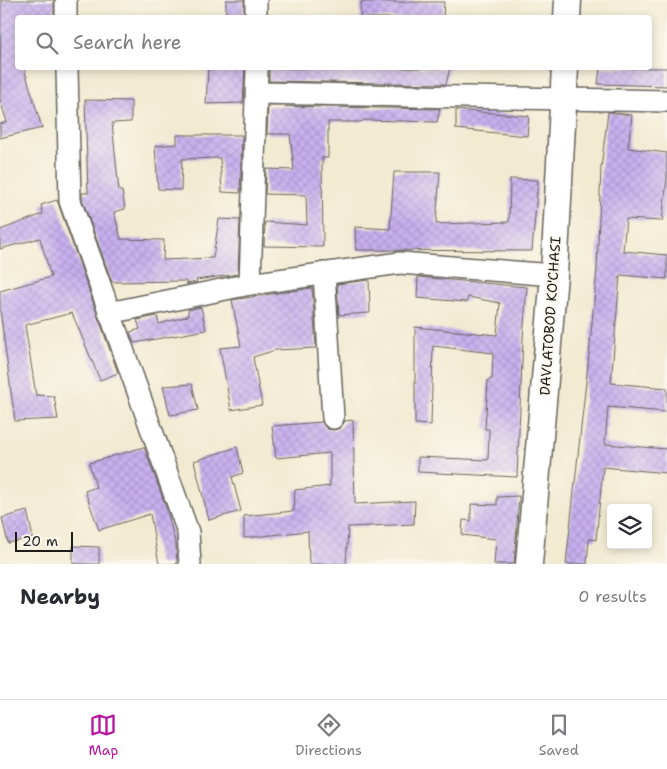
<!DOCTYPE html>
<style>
body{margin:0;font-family:"Shantell Sans",sans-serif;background:#f2f2f3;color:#2b2b33}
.controls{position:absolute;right:15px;bottom:15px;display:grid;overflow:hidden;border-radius:5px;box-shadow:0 2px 8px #0003}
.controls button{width:45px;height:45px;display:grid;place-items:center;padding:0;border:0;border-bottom:1px solid #e1e1e2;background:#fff;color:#2b2b33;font:25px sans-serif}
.scale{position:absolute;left:15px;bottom:12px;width:58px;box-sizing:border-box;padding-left:5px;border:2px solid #1c1c1c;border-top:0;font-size:14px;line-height:18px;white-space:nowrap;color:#1c1c1c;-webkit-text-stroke:4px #fbf7ec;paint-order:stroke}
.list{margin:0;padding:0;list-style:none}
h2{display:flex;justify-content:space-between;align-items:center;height:65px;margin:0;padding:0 20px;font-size:21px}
h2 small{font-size:16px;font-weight:400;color:#7c7c81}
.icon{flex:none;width:28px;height:28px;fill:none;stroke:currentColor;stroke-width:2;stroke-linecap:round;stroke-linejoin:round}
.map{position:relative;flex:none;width:667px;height:564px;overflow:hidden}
.search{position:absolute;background:#fff;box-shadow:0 2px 8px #0003;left:15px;right:15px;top:15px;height:55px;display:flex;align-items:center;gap:12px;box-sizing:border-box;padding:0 18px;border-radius:5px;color:#7c7c81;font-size:19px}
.sheet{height:135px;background:#fff}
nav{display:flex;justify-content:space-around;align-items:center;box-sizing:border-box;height:70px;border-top:1px solid #e1e1e2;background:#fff;font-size:14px;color:#7c7c81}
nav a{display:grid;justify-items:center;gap:2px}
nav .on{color:#b5179e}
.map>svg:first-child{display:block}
</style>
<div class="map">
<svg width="667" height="564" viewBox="0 0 667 564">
<defs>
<pattern id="building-cross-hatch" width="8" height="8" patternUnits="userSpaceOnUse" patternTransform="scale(1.25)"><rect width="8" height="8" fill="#c8b0ef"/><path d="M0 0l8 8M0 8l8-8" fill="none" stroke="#ab97cc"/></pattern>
</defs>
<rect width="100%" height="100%" fill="#fbf7ec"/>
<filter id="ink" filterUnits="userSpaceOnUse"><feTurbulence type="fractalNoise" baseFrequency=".02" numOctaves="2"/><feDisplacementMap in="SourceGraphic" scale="10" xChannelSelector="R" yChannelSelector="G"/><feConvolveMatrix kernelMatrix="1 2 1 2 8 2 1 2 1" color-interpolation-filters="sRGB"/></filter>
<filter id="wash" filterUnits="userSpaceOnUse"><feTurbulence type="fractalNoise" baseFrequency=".0096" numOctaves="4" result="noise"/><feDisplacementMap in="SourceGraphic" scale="20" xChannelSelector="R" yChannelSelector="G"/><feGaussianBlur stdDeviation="1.12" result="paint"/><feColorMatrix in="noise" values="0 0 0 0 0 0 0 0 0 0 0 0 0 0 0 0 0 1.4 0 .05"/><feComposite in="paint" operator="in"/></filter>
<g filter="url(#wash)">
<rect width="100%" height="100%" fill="#f2ead1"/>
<g id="blocks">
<!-- building -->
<g fill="url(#building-cross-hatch)">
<path d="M1 0H54V18H18V68H24L42 128 0 138V124L7 122 0 100Z"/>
<rect x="226" y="0" width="18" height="18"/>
<path d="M361 2H444L443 18H360Z"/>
<path d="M208 68H245L243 103 206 104Z"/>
<path d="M269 68H450L446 84 269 81Z"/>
<path d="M600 68H667V86L598 84Z"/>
<path d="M85 100 131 101V122L112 123 119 191H122L125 209 114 212 121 239 164 240 163 260 213 258 219 219 240 220 238 274 196 280 197 282 186 284V281L112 282 82 199V193H88Z"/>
<path d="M268 106 440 109 437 122 365 120 360 122H328V158H322L323 247 264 246 265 222 307 225 306 195 265 194 266 169 294 170 290 134H267Z"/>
<path d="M456 110 529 116 527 136 456 129Z"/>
<path d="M608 112 632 115 628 148 667 153V180L662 221 626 219 623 251 667 255V279L620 275 611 383 667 388V412L608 407 605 444 667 449V473L603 467 596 540 589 539 587 564H566L589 355 597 269 601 168Z"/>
<path d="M177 135H242L240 193 222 192 220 158 182 159 181 190 158 189 155 146 177 144Z"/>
<path d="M394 172H440L436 224 509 222 510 179 538 180 532 251 356 250 355 227 390 229Z"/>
<path d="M57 200 118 373 100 380 72 313 25 325 36 395 54 396 58 419 15 421 0 310V291L51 277 40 238 0 249V230L43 214 41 205Z"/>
<path d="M418 277 527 287 523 338 517 477 418 472V457L488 460 489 429H485L488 380 492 379 493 353 433 346 431 425 415 424V327L497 335 500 303 468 297 467 302 417 298Z"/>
<path d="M369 280 370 313 339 315 337 284Z"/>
<path d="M312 288 316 348 276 350 253 357 262 405 231 410 220 348 241 346 232 300Z"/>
<path d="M201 307 206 330 134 343 130 332 140 329 137 320 157 316 159 324 188 316V310Z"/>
<path d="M192 384 198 410 170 415 163 386Z"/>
<path d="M353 420 355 504 415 501 414 524 348 527 346 564H309L308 531 244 538V516L294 511 295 490 330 486V453L276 458 272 426 322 422 327 429 334 430 340 428 345 421Z"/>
<path d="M144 447 166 507 176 546 177 564H159L150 514 99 530 85 491 96 487 89 463Z"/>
<path d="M237 447 243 473 232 477 241 511 209 520 194 461Z"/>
<path d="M519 496 514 564H494L496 539 462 535 463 520 471 521V504L497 505V497Z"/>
<path d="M27 511 33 538 8 543 2 518Z"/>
<path d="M73 546 99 547V564H73Z"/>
</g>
</g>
</g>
<g filter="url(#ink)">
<use href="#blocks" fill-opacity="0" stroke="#67645b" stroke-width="1"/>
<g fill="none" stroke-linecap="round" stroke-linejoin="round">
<defs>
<g id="minor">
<path d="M66 0V18"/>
<path d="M256 0V18"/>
<path d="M67 68 70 201 188 532 190 564"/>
<path d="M257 93 667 101"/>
<path d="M324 273 333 418"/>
<path d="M250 284 257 68"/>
<path d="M109 313 250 284 400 263 554 275"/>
</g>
<g id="tertiary">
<path d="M567 18 568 0"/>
<path d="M529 564 554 275 565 68"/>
</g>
</defs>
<!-- minor casing -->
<use href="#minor" stroke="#67645b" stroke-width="24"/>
<!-- tertiary casing -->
<use href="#tertiary" stroke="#67645b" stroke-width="29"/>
<!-- minor -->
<use href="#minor" stroke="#fff" stroke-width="21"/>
<!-- tertiary -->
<use href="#tertiary" stroke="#fff" stroke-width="26"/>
</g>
</g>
<g text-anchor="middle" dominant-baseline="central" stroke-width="4" stroke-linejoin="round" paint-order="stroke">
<!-- street labels -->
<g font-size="14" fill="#1c1c1c" stroke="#fbf7ec">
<text transform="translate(550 316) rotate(-86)">DAVLATOBOD KO'CHASI</text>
</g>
</g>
</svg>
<div class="controls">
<button><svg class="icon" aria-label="layers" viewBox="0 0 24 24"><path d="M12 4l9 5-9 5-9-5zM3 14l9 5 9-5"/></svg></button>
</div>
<div class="scale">20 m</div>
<div class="search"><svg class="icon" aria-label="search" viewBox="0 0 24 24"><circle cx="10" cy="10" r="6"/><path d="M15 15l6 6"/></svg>Search here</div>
</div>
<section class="sheet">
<h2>Nearby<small>0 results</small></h2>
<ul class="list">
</ul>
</section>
<nav>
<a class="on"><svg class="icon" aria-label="map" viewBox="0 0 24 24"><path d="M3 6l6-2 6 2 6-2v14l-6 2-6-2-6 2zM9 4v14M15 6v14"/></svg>Map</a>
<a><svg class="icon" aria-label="directions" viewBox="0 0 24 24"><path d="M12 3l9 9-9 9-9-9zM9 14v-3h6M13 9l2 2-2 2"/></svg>Directions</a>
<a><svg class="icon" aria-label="saved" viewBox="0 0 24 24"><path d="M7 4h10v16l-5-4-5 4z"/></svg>Saved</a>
</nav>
